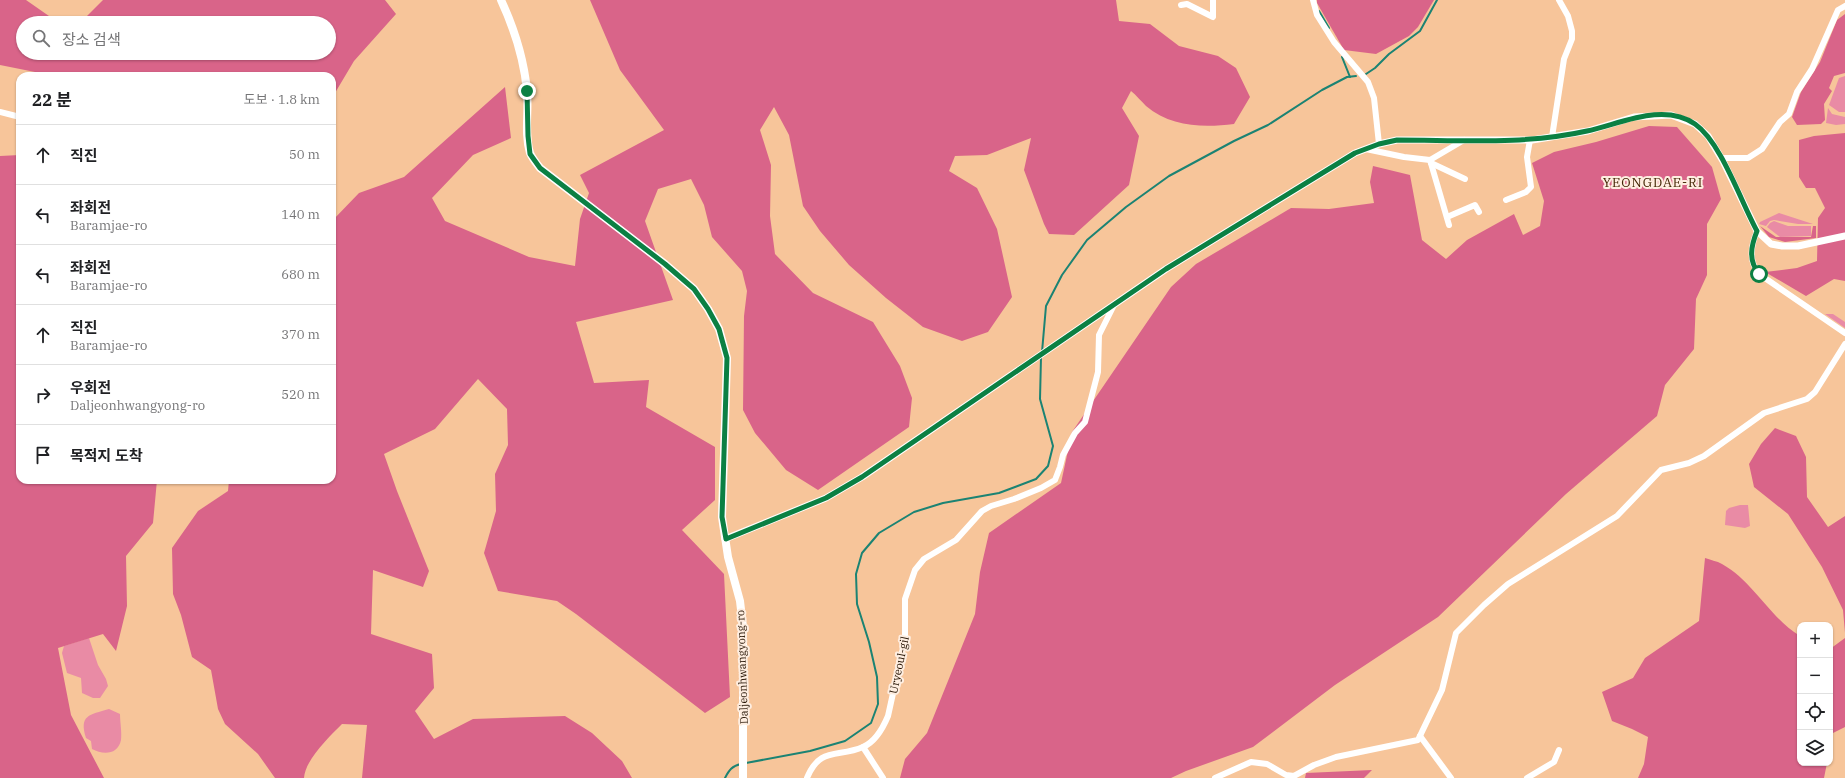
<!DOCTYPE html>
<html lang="ko">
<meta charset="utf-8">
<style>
body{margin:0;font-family:"IBM Plex Serif","Noto Sans KR",serif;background:#f2f2f2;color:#202124}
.controls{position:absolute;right:12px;bottom:12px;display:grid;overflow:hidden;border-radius:8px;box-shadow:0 1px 3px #0004}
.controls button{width:36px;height:36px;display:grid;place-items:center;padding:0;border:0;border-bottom:1px solid #e0e0e0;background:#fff;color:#202124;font:20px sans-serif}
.stop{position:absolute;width:12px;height:12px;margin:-9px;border:3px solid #0b8043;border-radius:50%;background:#fff}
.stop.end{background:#0b8043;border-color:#fff;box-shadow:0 1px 4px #0008}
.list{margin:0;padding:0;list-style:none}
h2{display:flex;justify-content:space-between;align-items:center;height:52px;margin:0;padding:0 16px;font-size:17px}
h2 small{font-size:13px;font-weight:400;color:#757577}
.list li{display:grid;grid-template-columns:26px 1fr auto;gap:12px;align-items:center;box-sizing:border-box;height:60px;padding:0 16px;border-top:1px solid #e0e0e0}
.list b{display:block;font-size:15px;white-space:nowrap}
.list p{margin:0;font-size:13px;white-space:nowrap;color:#757577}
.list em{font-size:13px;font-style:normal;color:#757577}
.icon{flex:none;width:22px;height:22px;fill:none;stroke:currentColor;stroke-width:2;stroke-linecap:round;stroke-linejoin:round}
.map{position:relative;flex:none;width:1845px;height:778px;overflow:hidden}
.search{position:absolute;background:#fff;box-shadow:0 1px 3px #0004;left:16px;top:16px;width:320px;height:44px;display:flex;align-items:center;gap:10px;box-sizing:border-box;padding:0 14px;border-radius:22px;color:#757577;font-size:15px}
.panel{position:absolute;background:#fff;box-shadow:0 1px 3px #0004;left:16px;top:72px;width:320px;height:412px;border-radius:12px}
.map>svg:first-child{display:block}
</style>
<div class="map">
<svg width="1845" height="778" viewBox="0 0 1845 778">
<rect width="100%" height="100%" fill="#f7c59a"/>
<!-- green -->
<g fill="#e98ba5">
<path d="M1845 76V112H1839L1829 105 1839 78Z"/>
<path d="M1828 108 1832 114 1845 117V124L1836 125 1826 123Z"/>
<path d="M1779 213 1813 224H1798L1774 220 1770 221 1766 226 1759 224 1760 222Z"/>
<path d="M1774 221 1788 226H1811V236L1780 237 1767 227 1770 223Z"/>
<path d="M1825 314H1833L1845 322V328Z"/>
<path d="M1740 505H1748L1750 526 1745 528 1725 525 1726 511 1729 508Z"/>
<path d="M89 638 98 665 106 679 108 686 100 698H93L82 693 81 678 67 673 62 653 64 646Z"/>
<path d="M109 709 120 714C120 722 122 732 121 740 118 755 103 755 92 749L91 741 86 738C79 715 89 715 109 709Z"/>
</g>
<!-- forest -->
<g fill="#d96489">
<path d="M0 0H26L59 23H23V53H329V23H80L103 0H385L396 14 354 61 332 98V76H39L40 73 0 65Z"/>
<path d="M590 0H1116L1119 21 1150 24 1179 46 1218 56 1236 68 1250 97 1234 124C1203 128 1171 127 1146 106 1141 101 1136 95 1131 91L1122 108 1139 136 1129 185 1074 235 1049 234 1044 224 1024 170 1031 138 987 155 955 156 949 171 977 188 997 229 1012 297 988 332 962 341 923 327 886 298 849 265 820 231 803 206 789 135 774 107 760 130 771 165 770 216 775 254 813 293 873 322 900 366 912 398 909 427 818 490 786 470 755 433 743 410 744 316 747 291 742 271 712 237 704 205 691 179 658 189 645 221 673 300 576 322 594 383 649 380 646 407 715 447V500L682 530 724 574 730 697 705 713 576 614 557 601 498 591 484 553 496 511 495 474 508 445 507 409 478 379 435 429 384 454 397 491 429 571 423 587 373 570 371 634 432 654 434 688 415 711 434 739 473 719 565 716 592 733 622 761 632 778H362L367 725 342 724C329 737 305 760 304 778H275L258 754 225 724 218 709 211 670 192 657 181 615 173 594 172 548 198 511 228 491 229 480H332V221L359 193 404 177 505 87 511 138 473 155 432 198 445 221 529 257 575 266 580 219 589 193 580 175 664 130 620 70Z"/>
<path d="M1317 0H1434L1418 27 1409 36 1376 54 1344 50 1317 3Z"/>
<path d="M1845 14V73L1834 76 1829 88 1832 91 1824 104 1825 120 1821 124 1797 125 1792 117 1801 92 1820 62 1837 20Z"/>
<path d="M1649 126 1677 127 1712 167 1721 199 1707 224V275L1696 299 1694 349 1665 385 1657 416 1566 494 1438 617 1335 685 1253 747 1186 771 1171 778H900L905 759 927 733 975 614 980 572 989 533 1061 483 1072 432 1171 287 1196 264 1291 208 1329 209 1374 203 1370 182 1373 166 1410 175 1422 240 1446 259 1467 240 1514 214 1523 235 1540 226 1544 201 1532 163 1554 152 1596 142Z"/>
<path d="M1845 133V281L1834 279 1806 296 1765 272 1797 268 1817 261 1818 218 1825 208 1815 188H1806L1799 177V140L1814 136Z"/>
<path d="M20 155V480H157L153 523 126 556 127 606 116 651 103 634 58 648 71 715 104 778H0V156Z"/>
<path d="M1760 226 1776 237H1811L1813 226H1816V238L1785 242 1769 237Z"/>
<path d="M1775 428 1796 436 1806 457 1807 497 1828 527 1845 516V633L1843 610 1822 567 1788 514 1754 487 1749 464 1761 444Z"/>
<path d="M1705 558C1710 560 1717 561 1722 564 1754 582 1770 618 1800 636V763H1827L1824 778H1638L1644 764 1648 737 1632 729 1612 721 1602 692 1633 678 1645 658 1699 621Z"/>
<path d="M1845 638V727L1833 733 1830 748V649Z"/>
<path d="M1372 770 1364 778H1305L1306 773Z"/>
</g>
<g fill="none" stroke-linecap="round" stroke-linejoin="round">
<!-- stream -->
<g stroke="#1b8373" stroke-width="2">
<path d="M1319 11 1329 28"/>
<path d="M1342 57 1350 77"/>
<path d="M1366 74 1375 68 1389 54 1420 31 1437 0"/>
<path d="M1042 352 1046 306 1062 275 1087 240 1126 207 1169 176 1234 141 1268 125 1322 90 1347 77 1356 76"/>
<path d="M746 763 810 751 845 741 871 723 878 704 877 677 869 642 857 604 856 574 862 553 879 533 914 512 943 503 999 493 1036 479 1048 466 1053 446 1040 399 1041 357"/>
<path d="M725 778C729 770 732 766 741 764"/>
</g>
<!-- minor -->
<g stroke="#fff" stroke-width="6">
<path d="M1313 0 1317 15 1334 42 1368 82 1374 98 1379 144"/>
<path d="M1181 5 1187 4 1213 17V0"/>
<path d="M0 112 20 117"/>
<path d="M1552 137 1564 59 1572 39V31L1568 16 1559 0"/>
<path d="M1366 149 1404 157 1430 160 1464 140"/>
<path d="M1722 158H1748L1762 149 1780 122 1789 114 1797 92 1812 69 1838 10 1845 6"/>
<path d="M1430 160 1449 225"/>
<path d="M1431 163 1465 179"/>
<path d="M1506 200 1526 192 1531 187 1527 157 1530 140"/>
<path d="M1447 217 1475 205 1479 212"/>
<path d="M1757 231C1751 246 1748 260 1759 274L1845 333"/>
<path d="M1420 736 1451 778"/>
<path d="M863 747 883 778"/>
<path d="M807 778C820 746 838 758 863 747 875 742 883 728 888 716L905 639V599L915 570 924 559 956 540 982 511 991 506 1014 499 1041 488 1055 480 1060 467 1063 455 1075 433 1085 422 1098 372 1099 335 1114 305"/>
<path d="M1215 778 1251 762 1267 764 1286 775 1294 776 1314 765 1336 757 1418 740 1442 690 1456 633 1484 605 1508 584 1617 516 1661 470 1689 463 1704 456 1764 413 1807 399 1815 392 1845 344"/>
<path d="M1527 778 1554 762 1559 750"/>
</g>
<!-- tertiary -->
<path stroke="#fff" stroke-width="7" d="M725 539 826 498 862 477 1166 269 1355 153 1379 144 1397 140H1532L1588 131 1634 117 1671 115 1695 124 1708 136 1723 161 1757 231 1771 244 1782 246H1798L1845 236"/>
<!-- secondary -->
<path stroke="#fff" stroke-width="8" d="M501 0C514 28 524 60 527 91 529 111 524 133 530 153 532 158 537 164 540 168L665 264 694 289 708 309 719 329 727 358 722 517 728 557 740 601 743 627V778"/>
</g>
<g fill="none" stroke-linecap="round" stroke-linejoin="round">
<!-- route -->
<path stroke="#0b8043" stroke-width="5" d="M527 91 528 136 530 154 540 168 665 264 694 289 708 309 719 329 727 358 722 517 726 539 826 498 862 477 1166 269 1355 153 1379 144 1397 140C1460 140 1525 145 1587 131 1620 124 1663 102 1695 124 1721 142 1741 202 1757 231 1751 246 1748 260 1759 274"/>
</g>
<g text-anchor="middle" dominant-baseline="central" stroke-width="4" stroke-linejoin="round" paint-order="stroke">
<!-- street labels -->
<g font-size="11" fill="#261404" stroke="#feeee1">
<text transform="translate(899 665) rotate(-78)">Uryeoul-gil</text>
<text transform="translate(742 667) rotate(-92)">Daljeonhwangyong-ro</text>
</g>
<!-- quarter labels -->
<g font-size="13" letter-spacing="1" fill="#422403" stroke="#feeee1">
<text x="1653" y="182">YEONGDAE-RI</text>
</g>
</g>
</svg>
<div class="controls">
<button>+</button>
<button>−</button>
<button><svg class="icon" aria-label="locate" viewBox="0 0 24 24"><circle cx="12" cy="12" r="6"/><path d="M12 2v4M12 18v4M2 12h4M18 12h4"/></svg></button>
<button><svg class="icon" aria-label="layers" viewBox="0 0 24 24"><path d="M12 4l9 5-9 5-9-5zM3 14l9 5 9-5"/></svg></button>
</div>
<div class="stop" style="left:1759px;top:274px"></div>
<div class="stop end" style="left:527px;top:91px"></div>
<div class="search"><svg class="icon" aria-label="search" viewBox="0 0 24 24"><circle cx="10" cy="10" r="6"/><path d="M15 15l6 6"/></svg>장소 검색</div>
<section class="panel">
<h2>22 분<small>도보 · 1.8 km</small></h2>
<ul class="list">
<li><svg class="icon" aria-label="ahead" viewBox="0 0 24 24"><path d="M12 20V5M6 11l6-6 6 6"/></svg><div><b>직진</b></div><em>50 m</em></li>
<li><svg class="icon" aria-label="left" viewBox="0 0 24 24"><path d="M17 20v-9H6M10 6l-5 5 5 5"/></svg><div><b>좌회전</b><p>Baramjae-ro</p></div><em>140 m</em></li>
<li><svg class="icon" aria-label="left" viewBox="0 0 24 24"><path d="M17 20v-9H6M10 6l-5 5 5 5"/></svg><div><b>좌회전</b><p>Baramjae-ro</p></div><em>680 m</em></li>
<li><svg class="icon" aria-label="ahead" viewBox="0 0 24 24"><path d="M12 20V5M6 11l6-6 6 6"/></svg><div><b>직진</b><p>Baramjae-ro</p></div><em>370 m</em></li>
<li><svg class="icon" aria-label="right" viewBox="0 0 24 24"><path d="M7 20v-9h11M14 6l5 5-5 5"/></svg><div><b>우회전</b><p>Daljeonhwangyong-ro</p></div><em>520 m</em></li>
<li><svg class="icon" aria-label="arrive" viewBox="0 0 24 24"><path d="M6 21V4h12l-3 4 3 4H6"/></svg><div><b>목적지 도착</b></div></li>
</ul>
</section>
</div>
